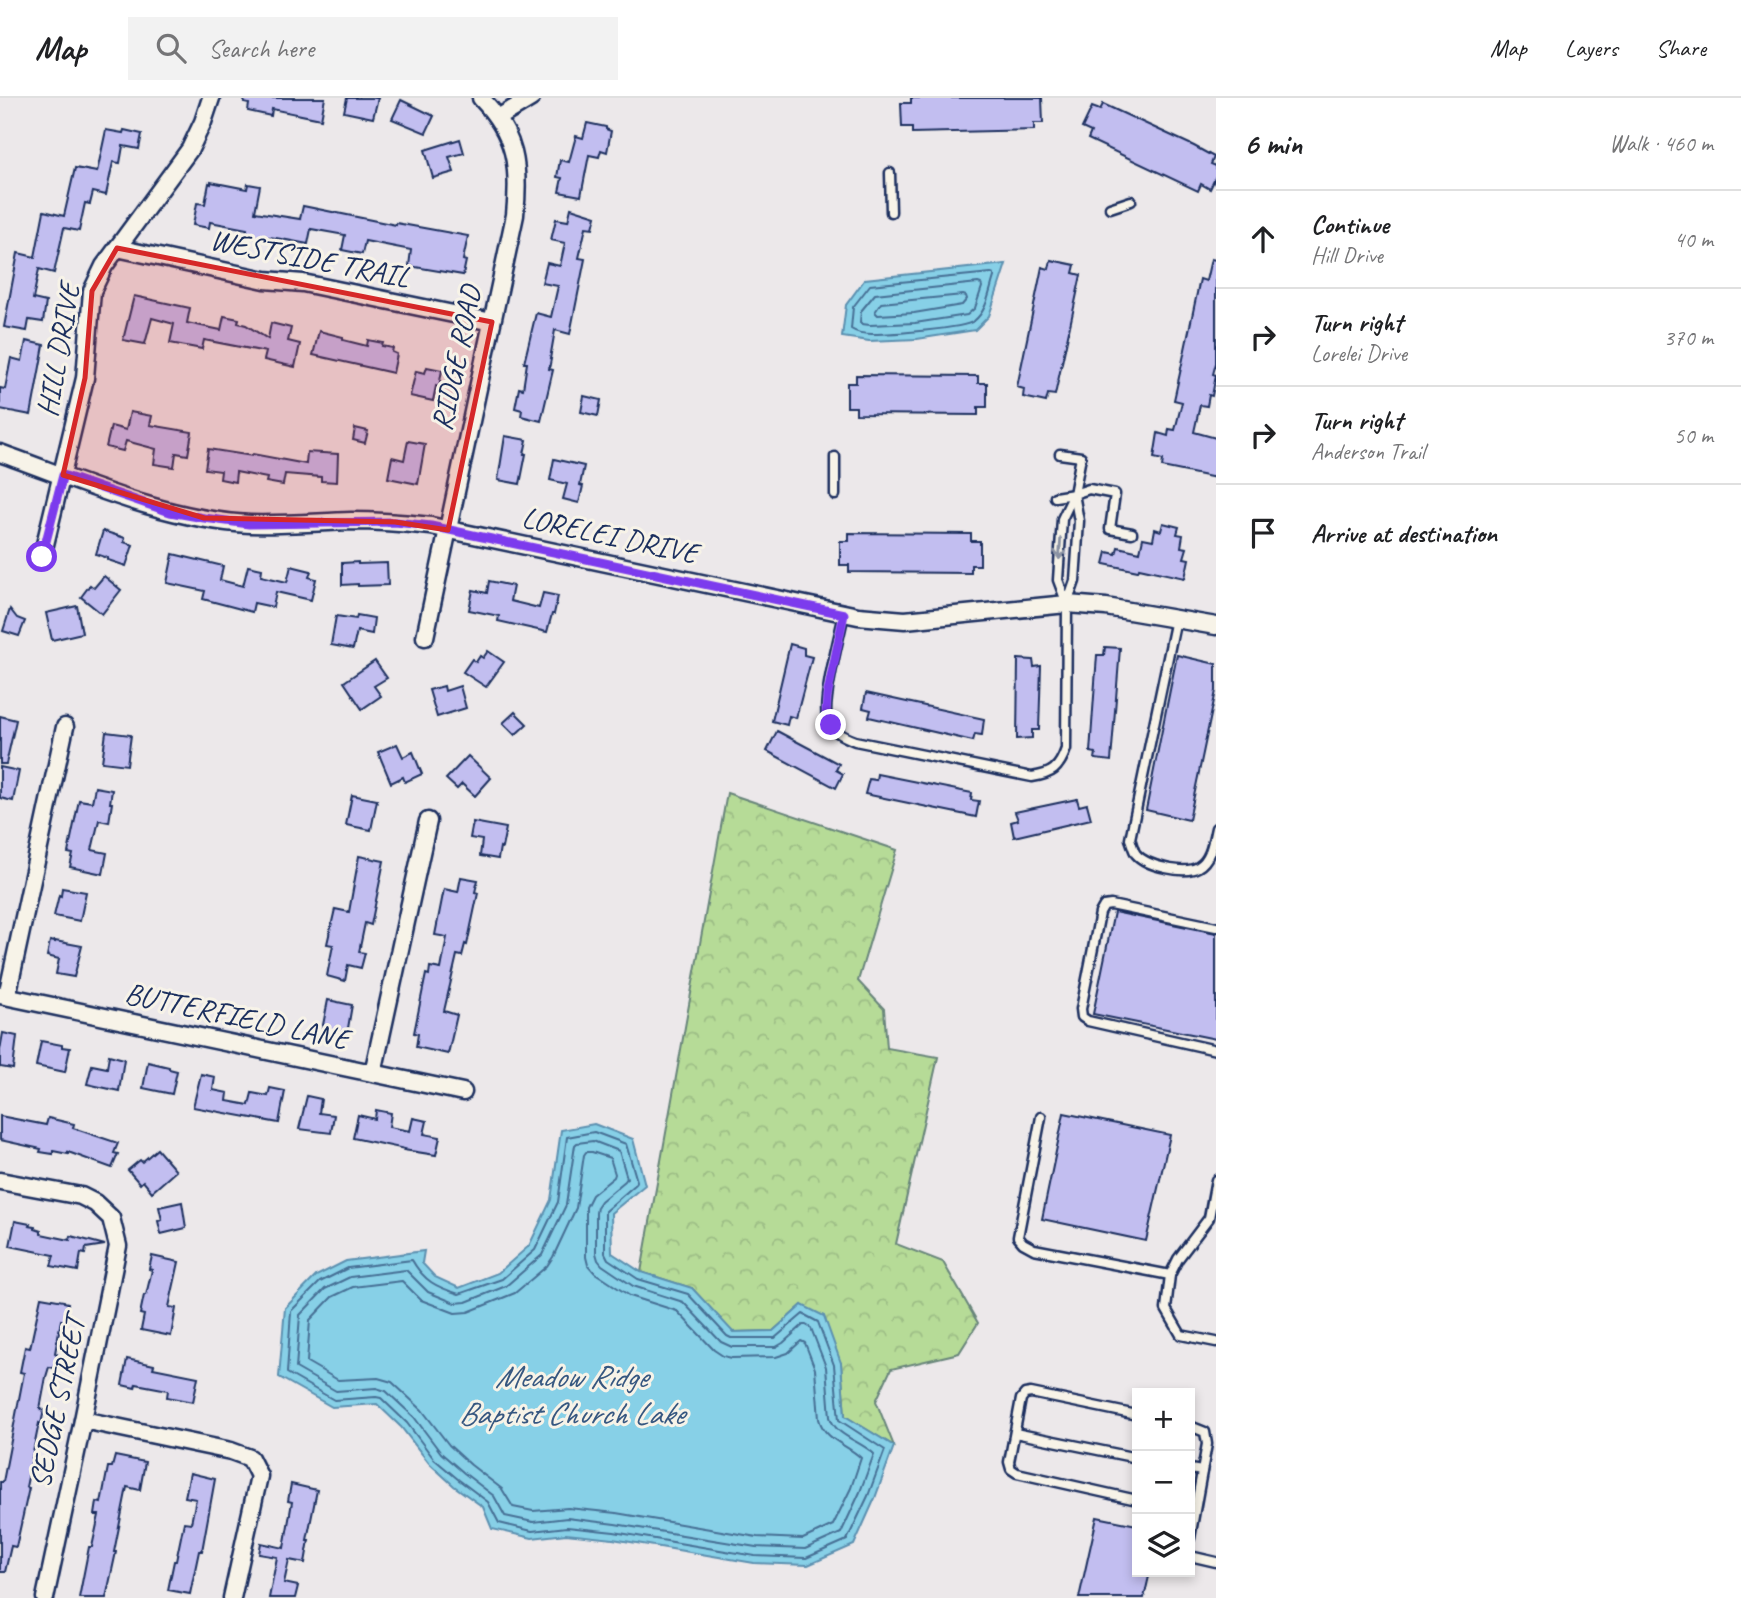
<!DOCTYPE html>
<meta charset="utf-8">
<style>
body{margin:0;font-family:Caveat,sans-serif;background:#f2f2f2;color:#202124}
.controls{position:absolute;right:21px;bottom:21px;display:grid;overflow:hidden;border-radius:0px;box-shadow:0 4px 10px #0003}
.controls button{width:63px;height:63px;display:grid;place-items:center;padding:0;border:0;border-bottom:2px solid #e0e0e0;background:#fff;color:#202124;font:35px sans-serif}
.stop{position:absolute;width:21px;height:21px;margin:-16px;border:5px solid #7c3aed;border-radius:50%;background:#fff}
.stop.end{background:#7c3aed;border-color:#fff;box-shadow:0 2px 7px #0008}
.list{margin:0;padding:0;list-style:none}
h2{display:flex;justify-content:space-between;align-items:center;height:91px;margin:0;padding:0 28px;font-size:30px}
h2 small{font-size:23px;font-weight:400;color:#757577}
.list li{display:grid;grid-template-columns:46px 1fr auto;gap:21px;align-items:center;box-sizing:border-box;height:98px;padding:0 28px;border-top:2px solid #e0e0e0}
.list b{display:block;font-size:26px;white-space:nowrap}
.list p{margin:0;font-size:23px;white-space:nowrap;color:#757577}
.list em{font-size:23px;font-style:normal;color:#757577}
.icon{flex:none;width:38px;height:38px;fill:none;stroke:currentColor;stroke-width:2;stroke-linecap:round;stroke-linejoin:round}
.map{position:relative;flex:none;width:1216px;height:1500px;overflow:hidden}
header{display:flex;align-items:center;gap:42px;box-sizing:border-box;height:98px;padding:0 35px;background:#fff;border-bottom:2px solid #e0e0e0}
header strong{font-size:33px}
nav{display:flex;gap:38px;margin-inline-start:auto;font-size:24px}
.search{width:490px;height:63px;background:#f2f2f2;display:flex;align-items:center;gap:18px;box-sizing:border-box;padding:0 24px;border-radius:0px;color:#757577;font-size:26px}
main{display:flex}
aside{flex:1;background:#fff}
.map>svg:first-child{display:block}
</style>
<header>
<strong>Map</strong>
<div class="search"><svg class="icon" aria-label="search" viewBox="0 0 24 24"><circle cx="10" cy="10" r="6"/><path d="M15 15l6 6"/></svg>Search here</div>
<nav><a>Map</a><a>Layers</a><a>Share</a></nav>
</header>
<main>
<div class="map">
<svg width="1216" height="1500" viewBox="0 0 1216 1500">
<defs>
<pattern id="forest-crowns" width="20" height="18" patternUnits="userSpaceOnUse" patternTransform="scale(1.75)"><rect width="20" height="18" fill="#b6db97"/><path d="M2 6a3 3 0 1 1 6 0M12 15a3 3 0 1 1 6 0" fill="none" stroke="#9cbc85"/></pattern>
</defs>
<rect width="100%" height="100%" fill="#ece8ea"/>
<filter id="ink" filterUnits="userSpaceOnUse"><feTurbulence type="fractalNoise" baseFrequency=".0143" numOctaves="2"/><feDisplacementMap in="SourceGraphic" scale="14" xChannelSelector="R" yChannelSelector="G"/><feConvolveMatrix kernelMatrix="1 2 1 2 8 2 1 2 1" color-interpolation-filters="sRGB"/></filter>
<g filter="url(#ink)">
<!-- forest -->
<path fill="url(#forest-crowns)" stroke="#68857a" stroke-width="2" d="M727 695 897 752 858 883 884 911 887 950 938 959 896 1146 943 1164 978 1225 959 1255 891 1271 876 1303 894 1348 845 1318 841 1265 802 1207 773 1233 732 1234 692 1190 641 1174Z"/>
<!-- water -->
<g fill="#87d0e7" stroke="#5c90b0" stroke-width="2">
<path d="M1006 166 989 218 975 232 917 241 869 243 842 239 846 207 865 181Z"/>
<path d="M594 1026 633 1041 645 1087 611 1115 612 1155 641 1174 692 1190 733 1234 773 1233 802 1207 824 1218 841 1265 845 1318 894 1348 875 1400 854 1447 808 1467 754 1465 613 1441 566 1436 532 1440 492 1431 483 1409 454 1388 429 1365 401 1329 377 1306 332 1309 279 1279 285 1210 316 1178 346 1163 424 1153 422 1165 435 1179 459 1190 498 1175 529 1148 551 1102 561 1032Z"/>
</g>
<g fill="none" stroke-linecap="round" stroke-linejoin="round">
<!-- shore -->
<g stroke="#466f95" stroke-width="2">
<path d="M991 175 994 176V179C989 194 987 213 974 223 963 231 889 236 872 236 864 236 857 235 851 231L853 209 870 187Z"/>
<path d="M978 185 981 186 982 189 975 210 967 217 915 225 870 227 862 226 860 224 861 213 875 196Z"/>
<path d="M963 197 966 198 967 201 962 207 914 215 878 217 875 214 881 205Z"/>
<path d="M594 1034 626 1046 637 1083 636 1086 605 1113V1155L608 1161 638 1181 688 1196 727 1238 731 1240H775L803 1216 818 1224 834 1267 839 1322 885 1352 868 1398 847 1442 806 1460 755 1458 614 1434 567 1429 532 1433 499 1425 488 1404 459 1382 434 1361 407 1325 381 1300 376 1299 334 1302 287 1275 291 1213 320 1184 348 1170 412 1162C424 1183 436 1189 459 1196L502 1181 535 1152 558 1104 567 1039Z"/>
<path d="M593 1043 619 1053 627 1080 625 1083 601 1103 597 1109 596 1115V1155L598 1162 602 1167 633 1188 683 1204 721 1244 732 1249H776L783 1245 803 1227H806L811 1230 826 1269 830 1319C835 1338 861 1343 874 1356L860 1394 841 1435 805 1451 756 1449 615 1426 567 1420 533 1424 505 1418 494 1398 464 1375 441 1355 414 1319 386 1293 376 1290 336 1293 296 1270 300 1217 325 1191 350 1179 406 1172 428 1194 455 1205 466 1204 506 1188 542 1157 566 1107 575 1047 577 1045Z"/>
<path d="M586 1054H592L610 1060 615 1076 614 1079 592 1097 586 1109V1159L588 1167 595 1175 630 1198 677 1213 714 1252 723 1258 732 1260 776 1259 788 1255 801 1243 805 1245 815 1271 819 1321C825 1343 847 1346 861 1360L851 1390 833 1427 803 1441 757 1439 616 1415 568 1410 533 1413 513 1409 502 1391 471 1367 449 1347 422 1312 392 1284 378 1280 338 1282 307 1264 310 1222 332 1199 353 1189 402 1183 421 1202 455 1215 468 1214 515 1195 547 1168 553 1159 576 1110 584 1057Z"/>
</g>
</g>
<!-- building -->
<g fill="#c2bef0" stroke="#1b2f5e" stroke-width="2">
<path d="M245 0H325L321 21 272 11 271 18 248 13 249 6 244 5Z"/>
<path d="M347 0H378L373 20 344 14Z"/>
<path d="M911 0H1042L1043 25H1034V32L912 35V29H902L901 5H911Z"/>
<path d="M401 2 434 18 426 35 392 21Z"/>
<path d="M1103 6 1194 48 1214 59 1211 66 1216 68V78L1210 91 1201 86 1198 93 1088 41 1091 34 1082 30 1092 9 1100 12Z"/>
<path d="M587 25 606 29V31L611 33 607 54 601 52 599 59 589 57 581 98 559 94 562 80 557 79 560 62 569 64 576 38 583 40Z"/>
<path d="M106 32 123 35 124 32 142 36 139 51 123 48 120 65 113 64 106 97 93 94 90 106 85 105 79 133 64 130 54 175 39 171 33 201 46 204 43 224 29 222 27 233 4 229 18 155 35 159 44 113 64 118 75 70 97 74Z"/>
<path d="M460 41 464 55 449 59 454 74 433 80 425 52Z"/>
<path d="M211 84 247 91 248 86 260 88 255 114 300 121 303 108 396 127V125L468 138 463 162 466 163 463 177 409 168 411 152 365 143 362 156 342 152 345 137 311 131 308 146 276 140 269 139 268 142 246 138 247 131 210 124 209 130 193 127 197 105 205 106 209 85 211 86Z"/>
<path d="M571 110 596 118 593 130 586 129 579 160 585 161 570 236 555 232 550 261H551L549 271 553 272 541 323 521 318 522 312 515 310 519 290 523 291 527 265H524L536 215 551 219 558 188 542 185 547 165 560 168 565 145 551 142 556 121 568 123Z"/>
<path d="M1211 161 1216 162V265L1213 276 1216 277 1212 298 1209 297 1207 308 1200 307 1194 334 1216 340V380L1162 369 1163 362 1154 360 1158 335 1168 338 1169 331 1175 332 1182 304 1174 302 1180 275 1200 181 1206 183Z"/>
<path d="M1051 162 1075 167 1073 175 1081 177 1055 297 1048 296 1046 304 1023 299 1024 291 1017 289 1042 169 1049 171Z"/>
<path d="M134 198 190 210 187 225 221 232 224 218 239 221 238 225 246 227 268 241 271 225 291 230 288 243 300 246 295 269 264 262 266 254 204 242 202 251 170 245 174 226 152 220 145 246 123 242Z"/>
<path d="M319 233 343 239V242L367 248 368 242 383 245 382 248 393 250 392 254 397 256 393 275 313 257Z"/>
<path d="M26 243 44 247 31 317 0 311V290L5 291 11 260 22 263Z"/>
<path d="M427 269 442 272 439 289 436 288 433 303 410 298 416 273 425 275Z"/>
<path d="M856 277 978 278V285H987V309H978V317L856 316V309H847V285H856Z"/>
<path d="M584 298 601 302 598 318 581 314Z"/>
<path d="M130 314 152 318 150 327 192 334 188 357 176 355 174 369 154 366 156 351 126 343 123 353 106 349 111 328 126 332Z"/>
<path d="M355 330 368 333 365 345 353 342Z"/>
<path d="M505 338 527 342 524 356H526L520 386 498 382Z"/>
<path d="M408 343 425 346 418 386 388 380 392 359 404 362Z"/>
<path d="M208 351 252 358 253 356 306 366 307 354 338 356 337 384 321 383V379L285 376 283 387 266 384 267 380 236 374 235 384 220 381 221 373 205 371Z"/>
<path d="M554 361 584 368 580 387 583 388 579 405 563 401 567 386 550 382Z"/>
<path d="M1163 425 1179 429 1177 436 1183 437 1181 449 1187 450 1184 460 1189 461 1185 480 1139 470 1138 473 1104 466 1107 454 1116 456 1118 449 1140 454 1143 440 1153 442 1155 431 1161 433Z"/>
<path d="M103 433 125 440 124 444 133 447 126 468 108 462V460L96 456Z"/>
<path d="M849 435 971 436V443H980V467H971V475L849 474V467H840V443H849Z"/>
<path d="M173 456 223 468 220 482 243 488 248 468 262 471 261 478 287 484 291 468 311 473 309 479 316 481 311 502 276 494 273 509 254 505 252 514 203 501 205 493 167 485Z"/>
<path d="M358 464V466L387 465 388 487 358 488V486L342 487V465Z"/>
<path d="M104 478 121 492 102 516 81 499 90 487 94 490Z"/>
<path d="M489 483 513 488 510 503 539 510 543 495 558 498 554 516H552L547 534 498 523 499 518 469 512 473 492 487 495Z"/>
<path d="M77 508 82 535 52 542 46 515Z"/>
<path d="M10 511 17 520 25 523 19 538 3 533Z"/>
<path d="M357 517 374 520 372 536 357 533 353 551 331 547 336 518 356 521Z"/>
<path d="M790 546 804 550V557L812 559 796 620 789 618 787 627 772 623Z"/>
<path d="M1105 549 1120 550 1111 663 1095 661 1096 655 1090 654 1097 557H1104Z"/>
<path d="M488 553 504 564 486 589 463 574 472 561 476 564 480 558 483 560Z"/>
<path d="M1177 557 1216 566V593L1189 722 1146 712Z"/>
<path d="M1018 561 1033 562 1034 569 1041 568 1039 632H1032V640L1017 641Z"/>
<path d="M375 563 387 580 374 588 381 598 362 611 344 584Z"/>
<path d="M444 588 445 593 460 588 466 610 437 619 429 592Z"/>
<path d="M866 595 984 621 982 637 975 636 973 643 869 619 871 612 863 610Z"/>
<path d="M515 614 527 626 515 637 503 625Z"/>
<path d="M0 618 16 622 6 666H0Z"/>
<path d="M777 633 839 666 836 672 843 676 836 690 767 653Z"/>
<path d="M106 634 131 637 127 667 102 664Z"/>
<path d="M397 646 403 659 413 654 422 676 405 684 403 679 391 685 378 654Z"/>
<path d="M468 658 491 680 475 698 462 686 457 691 446 681Z"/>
<path d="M0 669 19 673 13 703 0 700Z"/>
<path d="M877 676 972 695 971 702 979 703 976 719 865 696 869 681 876 682Z"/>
<path d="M95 689 112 692 110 705H112L109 724 99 722 92 752 107 755 103 776 70 769 73 756 68 755 79 702 92 704Z"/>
<path d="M352 697 377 702 371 732 346 727Z"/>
<path d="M1077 701 1079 708 1087 706 1091 721 1014 739 1011 724 1018 722 1015 714Z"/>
<path d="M473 724 506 730 502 750 500 749 498 761 480 758 482 742 470 740Z"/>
<path d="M359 758 384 763 371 827 365 825 359 854 365 855 361 870 348 867 345 883 327 878 333 847 327 846 335 811 349 814Z"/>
<path d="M461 779 478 782 475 794 478 795 467 847 465 846 462 858 457 857 444 913 457 917 448 956 416 949 418 936 414 935 426 876 429 877 430 869 441 871 447 839 435 837 444 791 458 794Z"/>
<path d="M62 790 86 794 80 823 54 818 59 797 61 798Z"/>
<path d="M1114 814 1216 835V941L1093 916Z"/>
<path d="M50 843 55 844V843L82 848 74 879 56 876 59 861 47 858Z"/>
<path d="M328 902 352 907 347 936 322 932Z"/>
<path d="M3 935 17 938 13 971 0 969V952Z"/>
<path d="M41 943 62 947V949L70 950 65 974 36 968Z"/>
<path d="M109 957 124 961 119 993 87 986 92 967 107 970Z"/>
<path d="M148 964 169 969V971L177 973 172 996 143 990Z"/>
<path d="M201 976 215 979 213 992 228 995 227 1003 249 1007 252 995 268 998 270 990 285 993 279 1025 193 1009Z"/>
<path d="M307 998 321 1001 319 1015 334 1017 331 1035 299 1031Z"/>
<path d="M376 1012 391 1015 389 1029 410 1033 413 1020 427 1023 424 1036 440 1039 436 1057 404 1052 405 1051 353 1040 358 1017 375 1021Z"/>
<path d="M1064 1015 1170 1037 1146 1143 1042 1121Z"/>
<path d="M0 1018 46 1027 48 1020 74 1026 73 1030 118 1045 114 1055 118 1056 112 1070 68 1054V1056L53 1053V1056L40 1054 41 1051 0 1042Z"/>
<path d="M157 1051 176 1073 152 1094 143 1083 140 1086 128 1072 140 1062 142 1064Z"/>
<path d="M182 1104 186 1130 161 1136 158 1123 162 1122 159 1109Z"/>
<path d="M15 1123 30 1126 29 1128 35 1129V1131L41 1133V1136L70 1142 71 1138 105 1147 86 1150 85 1156 81 1155 78 1173 51 1168 54 1157 10 1148Z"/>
<path d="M152 1158 179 1164 169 1209 176 1210 171 1238 141 1232 144 1217 140 1216 144 1197H146L152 1172 149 1171Z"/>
<path d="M41 1199 64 1203V1204L68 1205 65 1223 61 1222 55 1255 57 1256 55 1270 49 1269 46 1279 40 1311 44 1312 41 1326 39 1325 26 1389 29 1390 16 1449 11 1448 5 1474H0V1384H3L24 1275 20 1274 25 1249 30 1250Z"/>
<path d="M127 1261 154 1267 153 1270 198 1279 193 1304 167 1299 168 1292 136 1286 135 1290 122 1287Z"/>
<path d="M115 1358 145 1364 140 1392 127 1389 114 1454H116L106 1500H79L89 1449H92L99 1417H95L97 1404 101 1405 108 1369H112Z"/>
<path d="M190 1375 215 1381 202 1453H199L190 1496 168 1492 174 1463H176L184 1424 191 1425 196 1401 185 1399Z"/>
<path d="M291 1386 317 1392 307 1442H309L305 1465 289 1462 284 1485 298 1488 295 1500H269L277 1459 259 1456 261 1445 284 1450 292 1404 288 1403Z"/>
<path d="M1097 1419 1137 1427V1474H1150L1144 1500H1079Z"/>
</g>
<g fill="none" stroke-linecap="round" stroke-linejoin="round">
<defs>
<g id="service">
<path d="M890 75 891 114"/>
<path d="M1110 110 1131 103"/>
<path d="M1060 356 1081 359 1074 396 1062 421 1058 482 1067 506"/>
<path d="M835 397V359"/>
<path d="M1055 399 1074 396 1089 391 1115 396 1110 431 1132 435"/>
<path d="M844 516C840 536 822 603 827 619 831 633 842 638 855 643L1032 679C1052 676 1059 671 1066 651L1067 506 1075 483 1079 423 1074 396"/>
<path d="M1176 521 1130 741C1132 745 1133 752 1136 756 1146 768 1185 777 1198 769 1211 762 1213 743 1216 730"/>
<path d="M1216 829 1111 807 1104 808 1100 815 1081 911 1082 919 1088 923 1216 952"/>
<path d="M1041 1019 1018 1139 1023 1145 1034 1151 1170 1177"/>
<path d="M1216 1082 1209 1120 1178 1161 1170 1177 1166 1211 1181 1237 1216 1244"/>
<path d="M1137 1317 1031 1295 1025 1296 1021 1301 1009 1364 1011 1371 1017 1375 1137 1402"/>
<path d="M1190 1328 1205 1334 1207 1346 1190 1440"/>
<path d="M1015 1335 1137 1360"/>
<path d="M1190 1371 1202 1373"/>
<path d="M1190 1458 1216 1464"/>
</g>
<g id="minor">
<path d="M498 20 531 0"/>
<path d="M117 150 265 182 303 185 492 224"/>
<path d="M0 355C79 383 165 422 250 426 284 427 318 424 351 423 378 423 404 425 431 428L858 518 905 522 1067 506 1106 509 1216 528"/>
<path d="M42 459 85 280 92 193 104 168 190 51 203 24 211 0"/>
<path d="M425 539 515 117C520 68 516 37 481 0"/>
<path d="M0 897 463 994"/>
<path d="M7 898 65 629"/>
<path d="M373 975 428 723"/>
<path d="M0 1083 81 1098 95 1105 111 1120 118 1148 83 1322 45 1500"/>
<path d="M83 1322 231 1353 250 1360 259 1378 232 1500"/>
</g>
</defs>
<!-- service casing -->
<use href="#service" stroke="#1b2f5e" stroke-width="13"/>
<!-- minor casing -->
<use href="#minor" stroke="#1b2f5e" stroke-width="21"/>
<!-- service -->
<use href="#service" stroke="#f7f3e8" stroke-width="8"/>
<!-- minor -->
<use href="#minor" stroke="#f7f3e8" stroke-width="16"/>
</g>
<!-- one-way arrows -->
<defs><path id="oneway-shaft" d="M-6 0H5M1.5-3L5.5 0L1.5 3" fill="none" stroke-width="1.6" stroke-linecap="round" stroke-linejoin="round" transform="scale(1.75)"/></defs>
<use stroke="#8991a3" href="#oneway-shaft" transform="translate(1060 451) rotate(94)"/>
</g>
<g fill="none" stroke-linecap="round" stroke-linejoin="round" filter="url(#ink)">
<!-- route -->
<path stroke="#7c3aed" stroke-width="9" d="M42 459 63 377 170 414 204 420 249 426 395 424 431 428 844 516 827 599 826 618 831 627"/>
</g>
<!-- marked area -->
<path fill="#d62828" fill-opacity="0.2" stroke="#d62828" stroke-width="5" stroke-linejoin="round" d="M117 150 492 224 448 432 395 424 204 420 63 377 85 280 92 193Z"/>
<g text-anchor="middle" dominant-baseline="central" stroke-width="6" stroke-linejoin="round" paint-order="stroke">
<!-- street labels -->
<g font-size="30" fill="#1b2f5e" stroke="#f7f3e8">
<text transform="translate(310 160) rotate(11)">WESTSIDE TRAIL</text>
<text transform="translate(58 252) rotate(-80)">HILL DRIVE</text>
<text transform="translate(456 260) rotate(-78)">RIDGE ROAD</text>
<text transform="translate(610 437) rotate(12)">LORELEI DRIVE</text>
<text transform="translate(237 918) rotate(12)">BUTTERFIELD LANE</text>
<text transform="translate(57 1304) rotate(-78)">SEDGE STREET</text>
</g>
<!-- water labels -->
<g font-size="32" font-style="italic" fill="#365780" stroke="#f7f3e8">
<text x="571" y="1278">Meadow Ridge<tspan x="571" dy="37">Baptist Church Lake</tspan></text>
</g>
</g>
</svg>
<div class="controls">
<button>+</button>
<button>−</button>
<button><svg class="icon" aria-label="layers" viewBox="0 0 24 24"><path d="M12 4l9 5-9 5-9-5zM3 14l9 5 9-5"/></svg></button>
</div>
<div class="stop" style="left:42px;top:459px"></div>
<div class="stop end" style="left:831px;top:627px"></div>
</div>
<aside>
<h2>6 min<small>Walk · 460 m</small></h2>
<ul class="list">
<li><svg class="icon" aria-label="ahead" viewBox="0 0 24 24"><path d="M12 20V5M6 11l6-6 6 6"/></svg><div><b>Continue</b><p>Hill Drive</p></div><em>40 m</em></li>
<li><svg class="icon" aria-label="right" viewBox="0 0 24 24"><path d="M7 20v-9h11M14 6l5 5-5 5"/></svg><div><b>Turn right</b><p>Lorelei Drive</p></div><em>370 m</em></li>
<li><svg class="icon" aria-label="right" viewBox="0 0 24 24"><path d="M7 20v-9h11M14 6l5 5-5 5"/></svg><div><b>Turn right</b><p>Anderson Trail</p></div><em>50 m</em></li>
<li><svg class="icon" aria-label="arrive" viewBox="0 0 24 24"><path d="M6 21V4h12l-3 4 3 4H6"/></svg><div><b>Arrive at destination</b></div></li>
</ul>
</aside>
</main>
